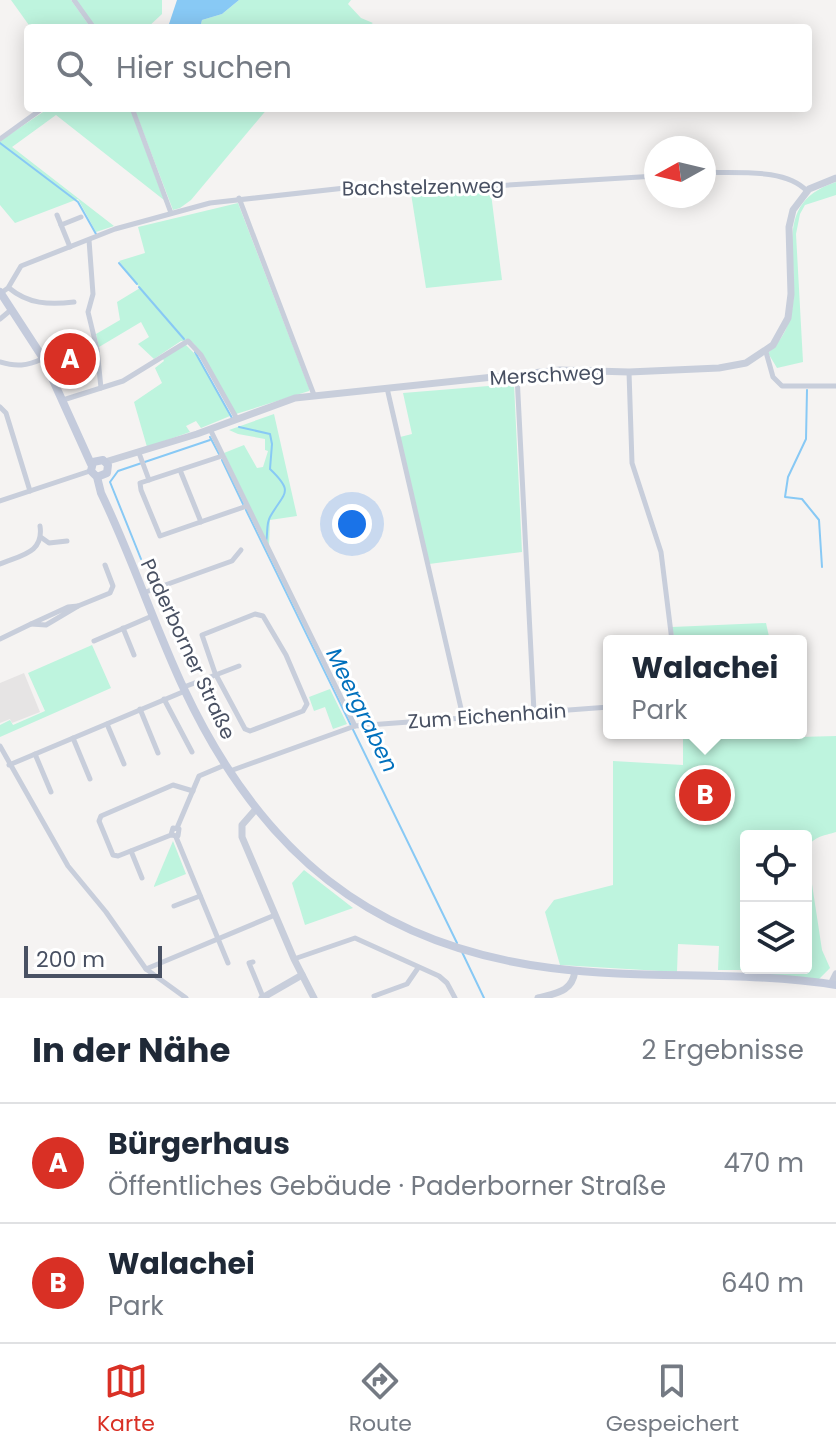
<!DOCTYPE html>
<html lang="de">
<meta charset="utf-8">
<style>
body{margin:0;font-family:Poppins,sans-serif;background:#f2f2f3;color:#1f2937}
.controls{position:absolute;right:24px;bottom:24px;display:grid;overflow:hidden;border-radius:8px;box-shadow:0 4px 20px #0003}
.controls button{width:72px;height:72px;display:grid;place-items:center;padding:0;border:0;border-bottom:2px solid #e0e1e3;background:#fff;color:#1f2937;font:40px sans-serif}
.compass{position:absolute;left:644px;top:136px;width:72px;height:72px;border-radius:50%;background:#fff;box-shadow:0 4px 20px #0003;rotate:262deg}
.scale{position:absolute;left:24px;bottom:20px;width:138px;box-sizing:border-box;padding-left:8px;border:4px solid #485062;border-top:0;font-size:22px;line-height:28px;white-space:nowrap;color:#485062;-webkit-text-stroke:6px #fff;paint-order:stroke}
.you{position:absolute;left:352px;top:524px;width:28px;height:28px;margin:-20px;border:6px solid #fff;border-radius:50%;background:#1a73e8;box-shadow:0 0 0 12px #1a73e833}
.badge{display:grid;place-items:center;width:52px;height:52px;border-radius:50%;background:#d93025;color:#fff;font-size:26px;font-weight:700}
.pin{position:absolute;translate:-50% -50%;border:4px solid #fff;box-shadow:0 2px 8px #0006}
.popup{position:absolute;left:603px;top:635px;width:204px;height:104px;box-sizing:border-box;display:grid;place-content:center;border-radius:8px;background:#fff;filter:drop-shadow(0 2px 6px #0005);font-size:26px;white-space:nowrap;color:#747a83}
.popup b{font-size:30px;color:#1f2937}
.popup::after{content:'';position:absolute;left:50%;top:100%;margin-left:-16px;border:16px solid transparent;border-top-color:#fff}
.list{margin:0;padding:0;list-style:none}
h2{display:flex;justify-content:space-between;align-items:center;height:104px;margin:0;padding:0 32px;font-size:34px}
h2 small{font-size:26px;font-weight:400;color:#747a83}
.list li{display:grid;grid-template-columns:52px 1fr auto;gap:24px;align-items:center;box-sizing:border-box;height:120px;padding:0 32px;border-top:2px solid #e0e1e3}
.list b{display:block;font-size:30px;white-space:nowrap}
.list p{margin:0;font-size:26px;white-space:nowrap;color:#747a83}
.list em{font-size:26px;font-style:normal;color:#747a83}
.icon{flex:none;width:44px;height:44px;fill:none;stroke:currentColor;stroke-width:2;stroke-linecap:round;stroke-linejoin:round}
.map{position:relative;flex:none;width:836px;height:998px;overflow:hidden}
.search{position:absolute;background:#fff;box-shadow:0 4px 20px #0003;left:24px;right:24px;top:24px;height:88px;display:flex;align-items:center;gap:20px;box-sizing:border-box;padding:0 28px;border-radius:8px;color:#747a83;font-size:30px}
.sheet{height:344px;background:#fff}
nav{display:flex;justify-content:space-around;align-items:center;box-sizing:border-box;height:112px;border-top:2px solid #e0e1e3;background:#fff;font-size:22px;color:#747a83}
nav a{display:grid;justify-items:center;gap:4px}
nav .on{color:#d93025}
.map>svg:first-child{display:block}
</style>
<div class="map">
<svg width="836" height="998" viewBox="0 0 836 998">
<rect width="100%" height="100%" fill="#f5f3f2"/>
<!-- education -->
<path fill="#e6e4e4" d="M24 673 40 712 12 723 10 719 0 723V683Z"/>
<!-- green -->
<g fill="#bef4de">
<path d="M11 0H71L91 28H31Z"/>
<path d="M76 0H162V14L147 28H96Z"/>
<path d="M239 0H351L348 4 361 18 373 23 365 28H200L202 20 222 14Z"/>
<path d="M49 108H130L164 200 56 115 12 147 114 226 96 232 78 199 15 223 0 205V141Z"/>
<path d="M134 108H268L191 200 180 208 173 210Z"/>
<path d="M836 182V195L805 205 800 214 796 234 803 362 777 368 768 353C830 297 749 210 836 182Z"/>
<path d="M490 186 502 280 426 288 410 187Z"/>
<path d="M238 203 309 388V391L236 414 202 353 192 342 181 341 154 359 138 344 149 337 141 322 99 347 96 334 120 320 117 302 140 288 119 261 145 253 138 227Z"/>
<path d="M185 344 199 358 230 416 201 428 196 421 186 426 190 432 147 447 134 402 162 383 155 368 164 361 162 357Z"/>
<path d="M514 384 522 552 429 564 400 437 412 434 403 393Z"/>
<path d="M274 414 297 516 270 520 269 546 224 453 244 445 257 468 263 467 268 451 265 450V439L238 434 229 430Z"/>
<path d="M766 623 770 641H675L672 627Z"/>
<path d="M92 645 111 688 0 737V725L10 720 13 725 45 711 28 673Z"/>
<path d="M330 689 347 724 333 729 325 707 314 711 309 697Z"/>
<path d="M683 733H799V737L836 736V832C823 836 811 837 806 851V836H746V968H806V861L810 871 822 950 830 968 819 979 747 974V970H718L719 946 678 944 677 972 560 965 545 912 554 900 613 885V761L683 765Z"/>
<path d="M173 841 186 874 154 887V886Z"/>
<path d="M304 870 353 908 305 925 292 883Z"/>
</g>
<!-- water -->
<path fill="#88c9f5" d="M177 0H239L222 14 202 20 200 28H164L169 24Z"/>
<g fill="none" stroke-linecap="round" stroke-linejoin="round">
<!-- stream -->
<g stroke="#88c9f5" stroke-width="2">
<path d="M0 143 78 202 96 234"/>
<path d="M119 263 137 284"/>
<path d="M139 287 184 339"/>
<path d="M195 352 232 418"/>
<path d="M807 390 806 439 788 477 785 497 802 499 819 520 822 567"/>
<path d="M239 427 270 434 272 444 270 469C295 493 284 492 270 517 266 524 268 534 266 542"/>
<path d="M210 437 219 454"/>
<path d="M222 460 243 504"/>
<path d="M246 510 457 943"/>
<path d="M141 559 110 482 118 471 210 440"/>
<path d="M462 952 484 998"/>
</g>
<!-- minor -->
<g stroke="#c8cedb" stroke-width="5">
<path d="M74 0 94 28"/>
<path d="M132 108 171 213"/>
<path d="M0 139 43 108"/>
<path d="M704 172C734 174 784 167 807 191"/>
<path d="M239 198 314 395"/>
<path d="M57 215 70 247"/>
<path d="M61 225 81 217"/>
<path d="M89 240 93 294 88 312 97 349 101 388"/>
<path d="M9 288C28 304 49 305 74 302"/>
<path d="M1 293 8 288 21 266 115 229 210 203 372 185 492 186 656 176"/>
<path d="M0 319 12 309"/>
<path d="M766 352 773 377 782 386H836"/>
<path d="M0 362C16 367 27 366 42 359"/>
<path d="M629 372 632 463 661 552 672 641"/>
<path d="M517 375 534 712"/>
<path d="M387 388 463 717"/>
<path d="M63 400 123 381 188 341 201 355 237 419"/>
<path d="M0 407 6 413 30 491"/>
<path d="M210 429 355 726"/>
<path d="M139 453 149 480"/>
<path d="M222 456 140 483 141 490 160 536 247 506"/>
<path d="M180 470 201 522"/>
<path d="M0 501 90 471"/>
<path d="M42 538 49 543 67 541"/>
<path d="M0 564C21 555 44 553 40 526"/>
<path d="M143 593 232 561 241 550"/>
<path d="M78 606 46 625 31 624 68 607Z"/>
<path d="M78 606 110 593 113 586 105 565"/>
<path d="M255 614 263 616 286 655 307 704 303 711 250 731 245 729 215 673 202 635Z"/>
<path d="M123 628 134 655"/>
<path d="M0 639 31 624"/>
<path d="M94 641 152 616"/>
<path d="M184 687 239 666"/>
<path d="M164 699 192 752"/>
<path d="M140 709 158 753"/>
<path d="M107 724 124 764"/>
<path d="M73 738 90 779"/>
<path d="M0 746 68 866 106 912 146 969 186 998"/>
<path d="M35 754 51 792"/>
<path d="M9 765 185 691"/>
<path d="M230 771 355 726 609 707"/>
<path d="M177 828 199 776 225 765"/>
<path d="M171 835 173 828 179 829 178 836 171 835 118 856 113 855 99 821 101 816 173 785 193 791"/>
<path d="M176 837 228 963"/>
<path d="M131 851 142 878"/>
<path d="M174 906 200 896"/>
<path d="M294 959 355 938 439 976 447 983 455 998"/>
<path d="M253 962 249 963 263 997"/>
<path d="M146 969 275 915"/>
<path d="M374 996 407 984 418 968"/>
</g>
<!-- tertiary -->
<g stroke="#c8cedb" stroke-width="7">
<path d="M105 462 197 434 295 398 560 370 629 372 719 368 746 363 773 345 788 318 791 294 789 227 793 210 809 189 836 178"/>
<path d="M256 809 242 825V837L294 959 314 998"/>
<path d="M831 984 836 974"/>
<path d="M262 998 302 975"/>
<path d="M538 998C557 993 572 992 575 971"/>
</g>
<!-- secondary -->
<g stroke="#c4cbdc" stroke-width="8">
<path d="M0 292 43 358 91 464"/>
<path d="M97 477 107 473 108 465 103 460 93 462 91 471 97 477 101 493C132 557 154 625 184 689 260 851 371 945 551 968 646 980 742 970 836 985"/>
</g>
</g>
<g text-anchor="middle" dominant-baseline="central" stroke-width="6" stroke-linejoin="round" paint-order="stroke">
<!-- street labels -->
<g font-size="20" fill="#485062" stroke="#fff">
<text transform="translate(423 187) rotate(-1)">Bachstelzenweg</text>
<text transform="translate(547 375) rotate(-3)">Merschweg</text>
<text transform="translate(188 649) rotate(65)">Paderborner Straße</text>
<text transform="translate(487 716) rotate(-4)">Zum Eichenhain</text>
</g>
<!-- water labels -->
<g font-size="22" font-style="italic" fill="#0070bd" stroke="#fff">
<text transform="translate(362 710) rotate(64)">Meergraben</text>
</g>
</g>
</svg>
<div class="controls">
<button><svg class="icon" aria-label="locate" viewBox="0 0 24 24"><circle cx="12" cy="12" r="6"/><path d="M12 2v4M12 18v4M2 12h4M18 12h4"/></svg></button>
<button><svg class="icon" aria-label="layers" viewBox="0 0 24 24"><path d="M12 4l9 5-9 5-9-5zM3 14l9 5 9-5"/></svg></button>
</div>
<svg class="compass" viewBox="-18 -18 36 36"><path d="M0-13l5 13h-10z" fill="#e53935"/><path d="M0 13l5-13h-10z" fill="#747a83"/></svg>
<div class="scale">200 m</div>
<div class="you"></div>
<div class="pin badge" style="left:70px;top:359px">A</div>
<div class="pin badge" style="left:705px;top:795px">B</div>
<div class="popup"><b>Walachei</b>Park</div>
<div class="search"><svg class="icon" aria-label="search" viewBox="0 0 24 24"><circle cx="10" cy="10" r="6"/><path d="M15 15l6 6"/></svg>Hier suchen</div>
</div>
<section class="sheet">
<h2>In der Nähe<small>2 Ergebnisse</small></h2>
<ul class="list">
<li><span class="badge">A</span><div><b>Bürgerhaus</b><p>Öffentliches Gebäude · Paderborner Straße</p></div><em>470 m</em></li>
<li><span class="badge">B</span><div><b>Walachei</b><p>Park</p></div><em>640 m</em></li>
</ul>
</section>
<nav>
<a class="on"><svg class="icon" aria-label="map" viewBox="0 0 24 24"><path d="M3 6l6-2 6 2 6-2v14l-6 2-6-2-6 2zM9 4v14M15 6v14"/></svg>Karte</a>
<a><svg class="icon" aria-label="directions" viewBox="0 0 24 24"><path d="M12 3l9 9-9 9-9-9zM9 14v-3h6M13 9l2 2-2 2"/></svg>Route</a>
<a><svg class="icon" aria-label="saved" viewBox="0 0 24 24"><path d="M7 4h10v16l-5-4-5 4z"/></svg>Gespeichert</a>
</nav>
